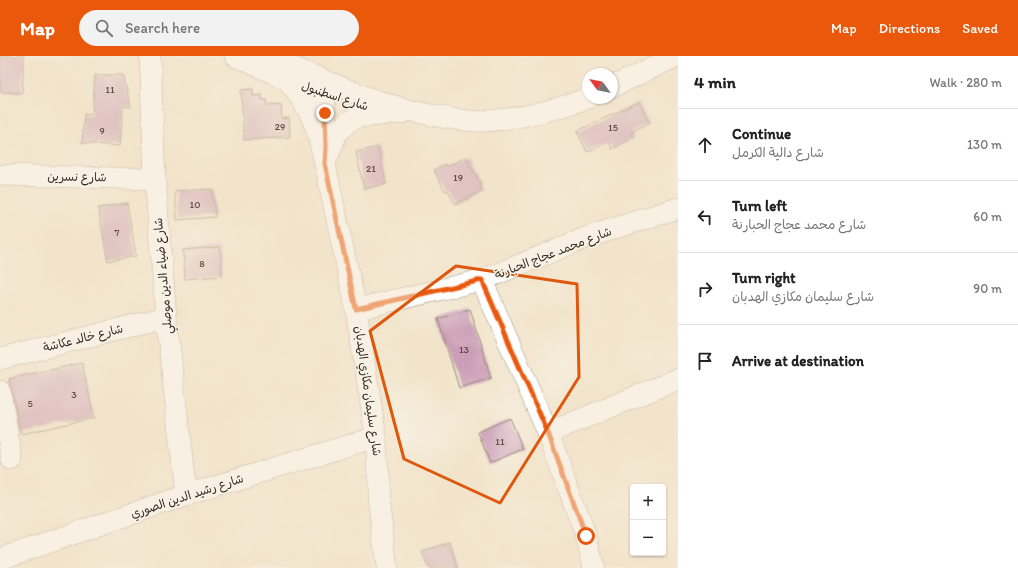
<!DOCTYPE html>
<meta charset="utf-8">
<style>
body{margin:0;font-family:Itim,"Playpen Sans Arabic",sans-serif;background:#f2f2f2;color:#222}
.controls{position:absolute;right:12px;bottom:12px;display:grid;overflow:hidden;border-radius:4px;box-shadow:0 1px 3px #0004}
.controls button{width:36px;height:36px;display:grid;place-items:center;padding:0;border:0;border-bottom:1px solid #e0e0e0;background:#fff;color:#222;font:20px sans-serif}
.compass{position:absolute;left:582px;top:12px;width:36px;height:36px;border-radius:50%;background:#fff;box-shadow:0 1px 3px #0004;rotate:303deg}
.stop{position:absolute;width:12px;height:12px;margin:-9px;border:3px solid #ea580c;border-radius:50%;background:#fff}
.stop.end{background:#ea580c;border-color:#fff;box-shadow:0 1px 4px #0008}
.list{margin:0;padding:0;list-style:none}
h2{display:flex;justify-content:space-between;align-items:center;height:52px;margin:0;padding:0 16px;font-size:17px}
h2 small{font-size:13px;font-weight:400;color:#767676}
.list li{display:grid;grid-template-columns:26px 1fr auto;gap:12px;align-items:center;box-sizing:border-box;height:72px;padding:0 16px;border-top:1px solid #e0e0e0}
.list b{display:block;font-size:15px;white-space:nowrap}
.list p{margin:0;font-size:13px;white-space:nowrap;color:#767676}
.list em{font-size:13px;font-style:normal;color:#767676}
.icon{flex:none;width:22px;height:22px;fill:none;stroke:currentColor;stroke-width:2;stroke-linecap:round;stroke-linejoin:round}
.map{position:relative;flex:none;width:678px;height:512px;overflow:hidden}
header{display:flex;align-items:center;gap:24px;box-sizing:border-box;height:56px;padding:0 20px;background:#ea580c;color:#fff}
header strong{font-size:19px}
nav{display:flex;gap:22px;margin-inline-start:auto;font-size:14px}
.search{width:280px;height:36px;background:#f2f2f2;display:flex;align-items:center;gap:10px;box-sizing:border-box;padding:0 14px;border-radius:22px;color:#767676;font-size:15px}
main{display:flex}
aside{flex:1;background:#fff}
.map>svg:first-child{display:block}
</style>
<header>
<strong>Map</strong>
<div class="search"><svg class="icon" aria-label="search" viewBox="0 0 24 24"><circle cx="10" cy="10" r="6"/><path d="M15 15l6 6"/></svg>Search here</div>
<nav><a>Map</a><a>Directions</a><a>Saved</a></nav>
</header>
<main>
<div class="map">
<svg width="678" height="512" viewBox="0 0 678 512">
<rect width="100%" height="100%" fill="#f7f3e8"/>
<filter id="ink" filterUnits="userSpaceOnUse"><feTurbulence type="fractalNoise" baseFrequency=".025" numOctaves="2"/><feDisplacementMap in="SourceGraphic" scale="8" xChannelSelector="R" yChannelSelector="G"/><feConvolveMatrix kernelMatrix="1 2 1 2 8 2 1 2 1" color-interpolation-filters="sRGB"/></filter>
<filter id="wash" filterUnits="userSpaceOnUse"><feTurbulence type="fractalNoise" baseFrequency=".012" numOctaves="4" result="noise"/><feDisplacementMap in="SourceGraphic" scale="16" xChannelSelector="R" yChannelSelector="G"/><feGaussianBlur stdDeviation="0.9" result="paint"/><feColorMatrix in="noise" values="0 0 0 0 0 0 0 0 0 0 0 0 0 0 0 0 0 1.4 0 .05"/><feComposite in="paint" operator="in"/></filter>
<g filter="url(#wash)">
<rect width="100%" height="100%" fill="#f2e4cb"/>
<g id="blocks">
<!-- building -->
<g fill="#cb9eb7">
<path d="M0 0H24L22 37 0 36Z"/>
<path d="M95 19H123L131 51 123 50 120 90 82 87 84 58 92 59Z"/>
<path d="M253 33V40L262 39V44H266L267 50 281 49 282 63 289 62 290 81 244 84 241 34Z"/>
<path d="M639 46 649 67 631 76 634 82 612 93 609 86 587 96 577 75Z"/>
<path d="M378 91 386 128 364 133 356 96Z"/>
<path d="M466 101 473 115H474L480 127 479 128 482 134 455 148 448 134 445 135 434 114 445 108 446 111Z"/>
<path d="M212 133 215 161 177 164 175 135Z"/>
<path d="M127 147 136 200 108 205 98 152Z"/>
<path d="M220 191 222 220 185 223 183 194Z"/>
<path d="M470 253 491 322 459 332 438 263Z"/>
<path d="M82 307 94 362 21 378 9 323Z"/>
<path d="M510 362 523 393 490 407 478 376Z"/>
<path d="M450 486 458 512H428L422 496Z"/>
</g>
</g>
</g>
<g filter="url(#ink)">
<use href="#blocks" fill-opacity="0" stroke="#968774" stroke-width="1"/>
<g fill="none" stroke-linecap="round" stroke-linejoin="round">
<defs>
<g id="minor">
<path d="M150 0 155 123 166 261 186 439"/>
<path d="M235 0 280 20"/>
<path d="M267 0C325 25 385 53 448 62 460 64 472 66 484 65 520 63 555 54 588 42"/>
<path d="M308 18C313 23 321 31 323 39 326 51 326 71 326 84"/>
<path d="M287 23 299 39 309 56 317 74 325 108 356 253 376 381 378 421V442L387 512"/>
<path d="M612 31 677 0"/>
<path d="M325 108 337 77 348 66 358 61 403 57"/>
<path d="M0 119 155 123"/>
<path d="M482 224 548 377 586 480 594 512"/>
<path d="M356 253 482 224 588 181 678 152"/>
<path d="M0 303 166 261"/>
<path d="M0 335 12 404"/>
<path d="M548 377 678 323"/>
<path d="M0 503 186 439 376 381"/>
</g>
</defs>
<!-- minor casing -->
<use href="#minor" stroke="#968774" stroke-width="22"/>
<!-- minor -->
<use href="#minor" stroke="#fff" stroke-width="21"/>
</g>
</g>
<g fill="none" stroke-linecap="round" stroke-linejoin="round" filter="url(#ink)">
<!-- route -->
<path stroke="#ea580c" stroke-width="5" d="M325 57 326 91 325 108 356 253 482 224 548 377 586 480"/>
</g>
<!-- marked area -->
<path d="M0 0H678V512H0ZM456 210 577 228 579 321 500 447 404 403 370 275Z" fill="#f2e4cb" fill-opacity=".55" fill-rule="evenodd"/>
<path fill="none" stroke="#df570d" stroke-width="3" stroke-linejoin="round" d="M456 210 577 228 579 321 500 447 404 403 370 275Z"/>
<g text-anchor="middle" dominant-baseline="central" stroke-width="3" stroke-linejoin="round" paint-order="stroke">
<!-- number labels -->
<g font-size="10" fill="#5f4744">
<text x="110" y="33">11</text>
<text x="280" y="70">29</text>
<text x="613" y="71">15</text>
<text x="102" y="74">9</text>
<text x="371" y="112">21</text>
<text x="458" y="121">19</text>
<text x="195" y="148">10</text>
<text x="117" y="176">7</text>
<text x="202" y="207">8</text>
<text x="464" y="293">13</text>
<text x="74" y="338">3</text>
<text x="30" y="347">5</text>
<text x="500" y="385">11</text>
</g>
<!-- street labels -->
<g font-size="12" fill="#3b2a1e" stroke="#f7f3e8">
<text transform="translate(335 40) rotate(18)">شارع اسطنبول</text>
<text transform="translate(77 121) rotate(1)">شارع نسرين</text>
<text transform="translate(553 197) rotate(-21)">شارع محمد عجاج الحبارنة</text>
<text transform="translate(163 220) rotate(-95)">شارع ضياء الدين موصلي</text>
<text transform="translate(83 282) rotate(-14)">شارع خالد عكاشة</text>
<text transform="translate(368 335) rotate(82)">شارع سليمان مكازي الهدبان</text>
<text transform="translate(187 440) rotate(-18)">شارع رشيد الدين الصوري</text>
</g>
</g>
</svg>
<div class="controls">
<button>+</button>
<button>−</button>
</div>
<svg class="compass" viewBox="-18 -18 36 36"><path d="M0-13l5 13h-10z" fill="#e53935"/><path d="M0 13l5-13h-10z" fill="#767676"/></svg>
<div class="stop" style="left:586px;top:480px"></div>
<div class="stop end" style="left:325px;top:57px"></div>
</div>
<aside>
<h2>4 min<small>Walk · 280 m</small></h2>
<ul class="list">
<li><svg class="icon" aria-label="ahead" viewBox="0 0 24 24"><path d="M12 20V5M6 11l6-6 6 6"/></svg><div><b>Continue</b><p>شارع دالية الكرمل</p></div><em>130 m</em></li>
<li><svg class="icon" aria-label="left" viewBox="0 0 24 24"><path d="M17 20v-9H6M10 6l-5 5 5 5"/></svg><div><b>Turn left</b><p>شارع محمد عجاج الحبارنة</p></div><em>60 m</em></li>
<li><svg class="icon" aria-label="right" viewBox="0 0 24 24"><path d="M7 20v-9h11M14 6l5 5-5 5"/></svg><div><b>Turn right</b><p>شارع سليمان مكازي الهدبان</p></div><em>90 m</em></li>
<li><svg class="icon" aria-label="arrive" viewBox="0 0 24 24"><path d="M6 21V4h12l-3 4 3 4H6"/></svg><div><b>Arrive at destination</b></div></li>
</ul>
</aside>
</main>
